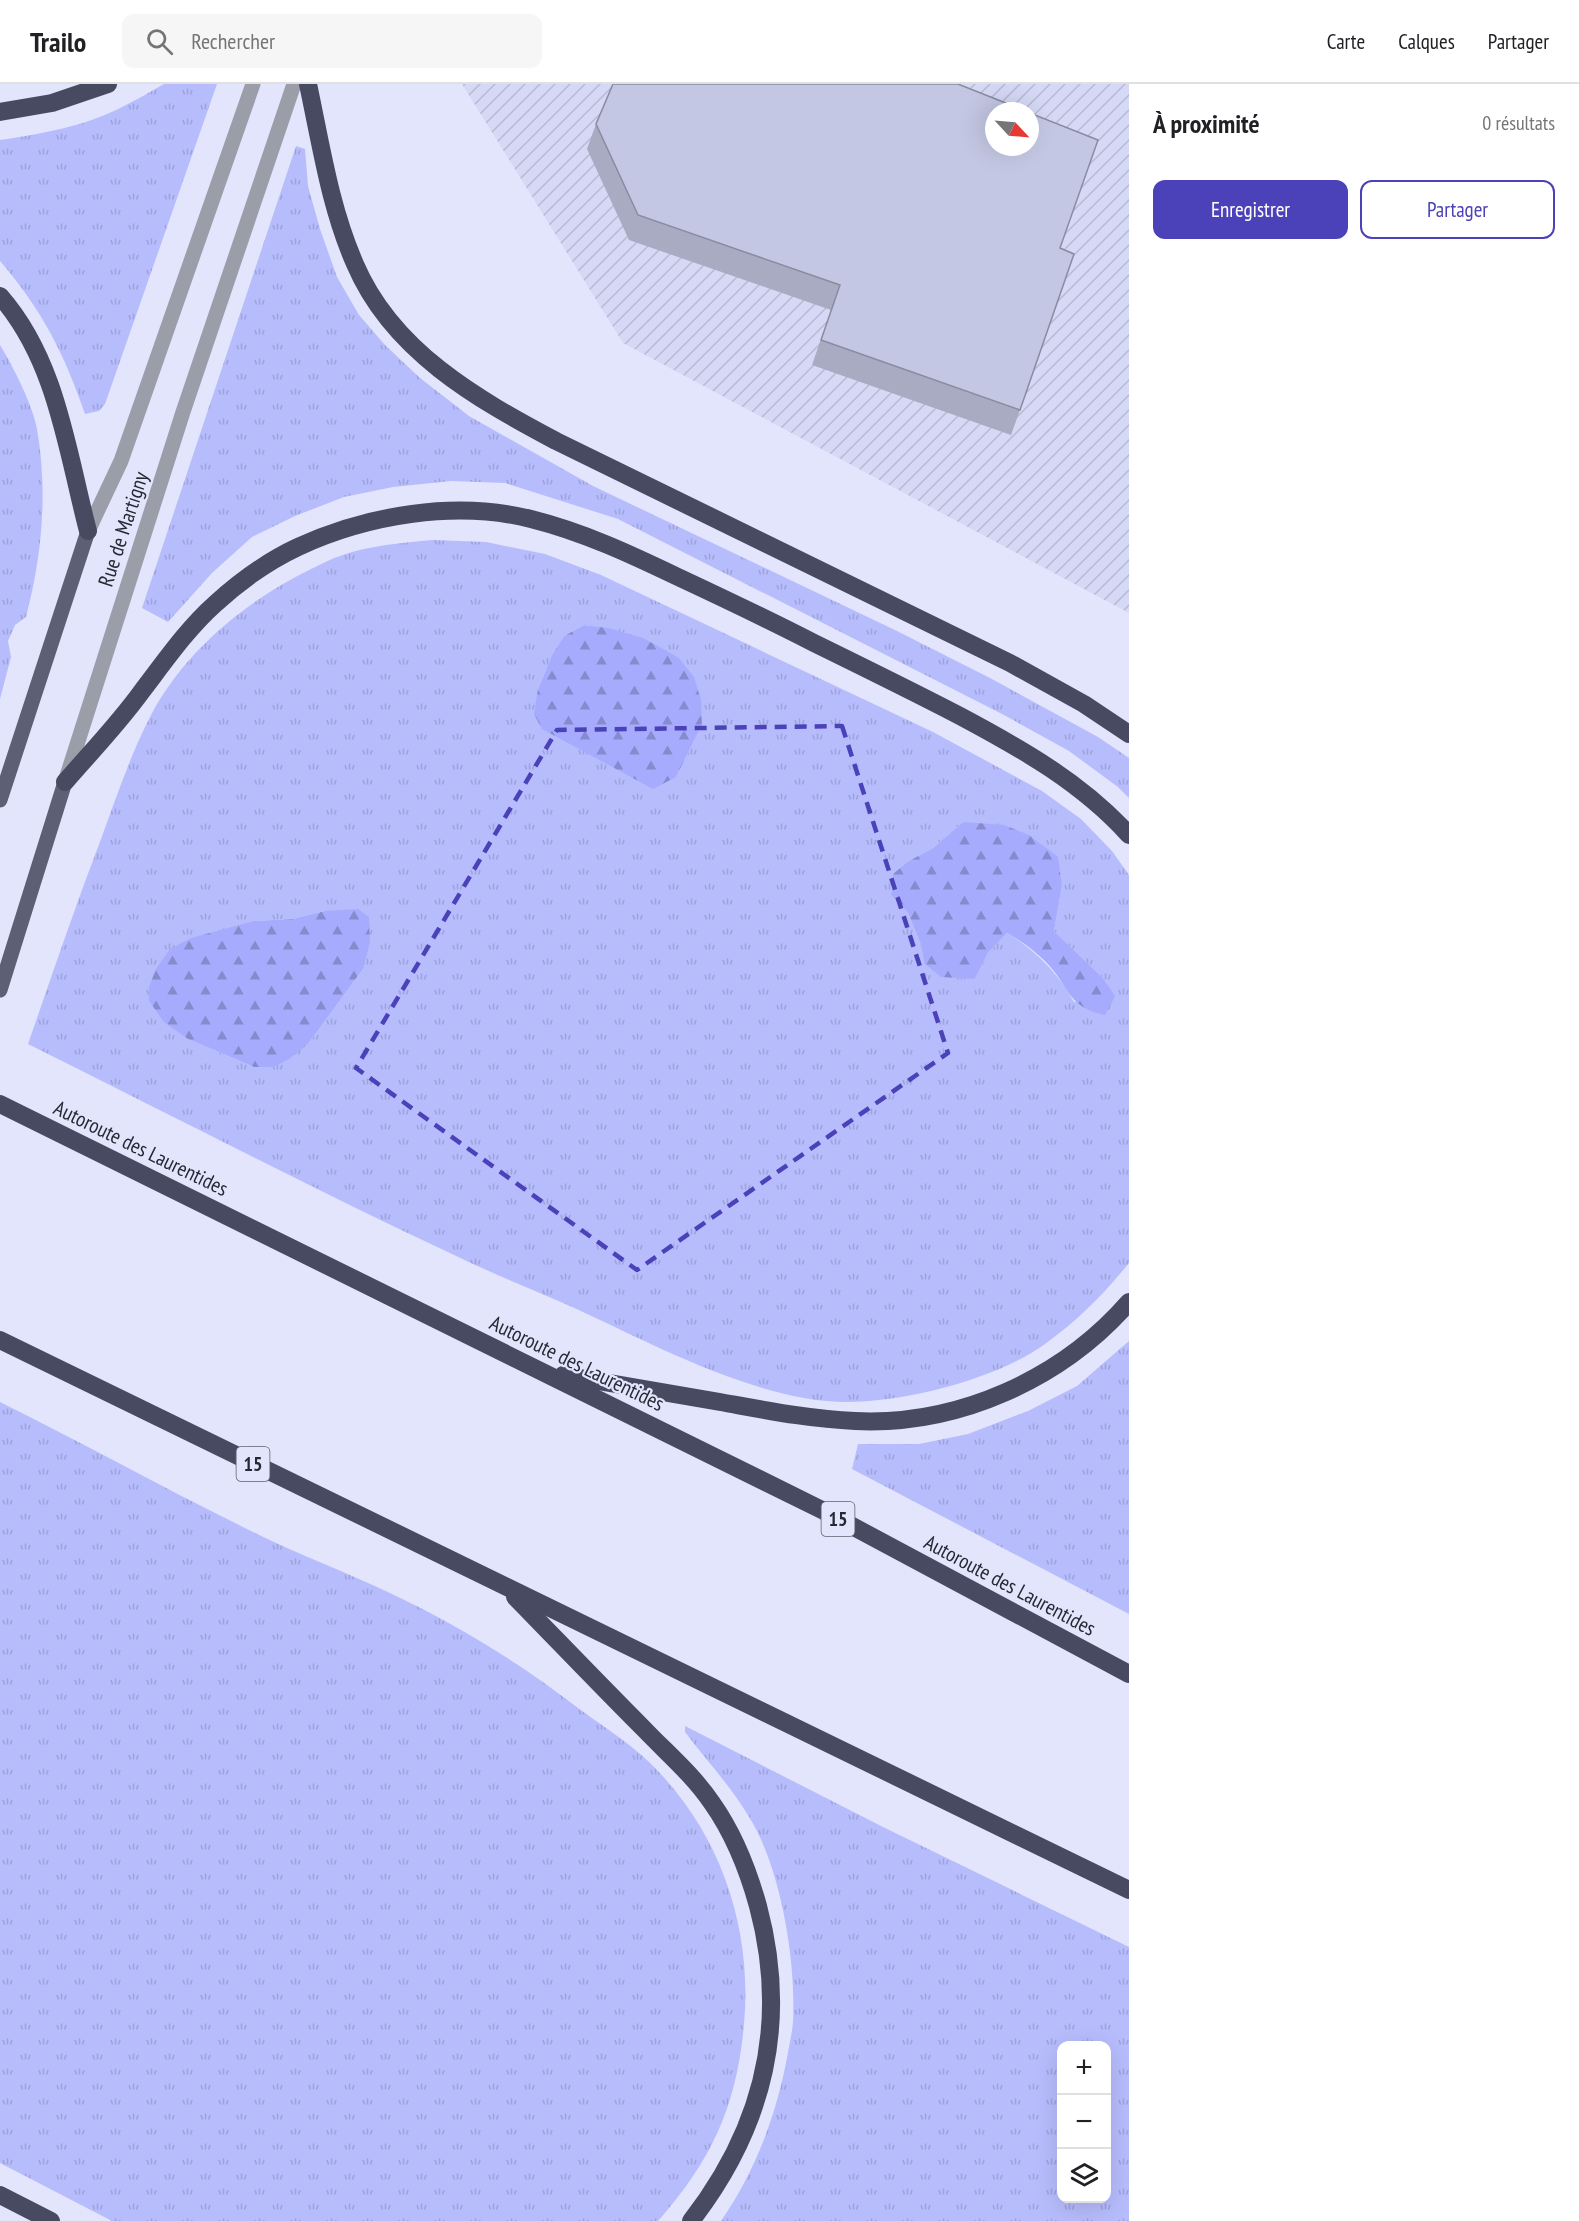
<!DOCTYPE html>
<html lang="fr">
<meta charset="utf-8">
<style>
body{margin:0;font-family:"PT Sans Narrow",sans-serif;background:#f6f6f6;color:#202124}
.controls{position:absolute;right:18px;bottom:18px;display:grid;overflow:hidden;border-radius:12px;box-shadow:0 6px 24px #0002}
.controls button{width:54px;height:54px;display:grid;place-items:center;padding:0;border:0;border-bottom:2px solid #e0e0e0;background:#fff;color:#202124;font:30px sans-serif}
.compass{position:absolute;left:985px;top:18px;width:54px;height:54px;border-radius:50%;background:#fff;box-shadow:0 6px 24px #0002;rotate:116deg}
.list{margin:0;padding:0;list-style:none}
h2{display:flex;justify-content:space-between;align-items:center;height:78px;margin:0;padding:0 24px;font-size:26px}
h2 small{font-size:20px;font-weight:400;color:#757577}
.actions{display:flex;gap:12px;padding:18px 24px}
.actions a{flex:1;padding:14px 0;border:2px solid #4b41b8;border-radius:12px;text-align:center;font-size:21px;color:#4b41b8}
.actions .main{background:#4b41b8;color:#fff}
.icon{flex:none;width:33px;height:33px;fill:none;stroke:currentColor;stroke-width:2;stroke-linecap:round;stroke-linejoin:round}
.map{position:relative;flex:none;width:1129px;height:2137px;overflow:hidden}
header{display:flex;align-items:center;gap:36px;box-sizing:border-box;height:84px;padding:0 30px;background:#fff;border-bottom:2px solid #e0e0e0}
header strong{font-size:28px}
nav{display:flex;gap:33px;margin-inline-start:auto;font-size:21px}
.search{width:420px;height:54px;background:#f6f6f6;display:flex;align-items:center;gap:15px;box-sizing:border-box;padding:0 21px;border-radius:12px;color:#757577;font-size:22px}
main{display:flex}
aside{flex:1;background:#fff}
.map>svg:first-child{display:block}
</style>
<header>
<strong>Trailo</strong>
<div class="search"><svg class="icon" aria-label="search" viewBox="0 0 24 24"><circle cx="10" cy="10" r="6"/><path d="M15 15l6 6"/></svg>Rechercher</div>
<nav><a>Carte</a><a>Calques</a><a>Partager</a></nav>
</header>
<main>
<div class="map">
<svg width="1129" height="2137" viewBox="0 0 1129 2137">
<defs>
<pattern id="industrial-furrows" width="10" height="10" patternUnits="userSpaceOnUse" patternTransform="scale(1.5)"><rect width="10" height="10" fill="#d6d9f6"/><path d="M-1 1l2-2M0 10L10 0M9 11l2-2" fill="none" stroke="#b8bad3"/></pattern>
<pattern id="grass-tufts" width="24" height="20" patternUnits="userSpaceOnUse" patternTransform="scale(1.5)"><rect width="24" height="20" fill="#b7bcfd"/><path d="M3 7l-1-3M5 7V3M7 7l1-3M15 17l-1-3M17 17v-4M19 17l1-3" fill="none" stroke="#9da2d9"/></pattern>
<pattern id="forest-firs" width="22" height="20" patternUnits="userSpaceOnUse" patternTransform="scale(1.5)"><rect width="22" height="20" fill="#a6abfd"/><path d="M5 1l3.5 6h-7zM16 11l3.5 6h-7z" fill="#878bcd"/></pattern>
</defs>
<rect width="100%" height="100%" fill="#e2e5fc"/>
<!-- industrial -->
<path fill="url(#industrial-furrows)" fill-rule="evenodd" d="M462 0H1129V529L623 259ZM994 27H1030V63H994Z"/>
<!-- grass -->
<g fill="url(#grass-tufts)" fill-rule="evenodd">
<path d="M164 0H217L105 320 99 327 85 330C64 269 42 226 0 177V56C28 52 56 47 83 39 112 30 138 15 164 0Z"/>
<path d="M296 62 305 65 308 102 320 145 337 193 359 231 385 261 420 294 469 332 593 402 897 547 990 594 1098 653 1129 674V714L1118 703 1069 667 1004 631 618 435 505 399 451 397 393 403 344 413 295 432 252 453 212 489 168 538 142 524Z"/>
<path d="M0 261C13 282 33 322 37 345 48 408 42 472 26 533L15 541 8 557 11 573 0 615Z"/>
<path d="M433 456 486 458 545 470 601 491 933 648 1042 707 1081 735 1112 767 1129 791V1179C1104 1210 1077 1237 1045 1260 997 1295 906 1318 847 1318 758 1318 651 1259 570 1222 531 1205 491 1189 452 1170 309 1103 169 1030 28 960 52 891 75 823 101 755 116 714 130 672 150 633 184 567 246 517 311 485 320 481 330 475 340 472 370 461 402 459 433 456ZM584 541C619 545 647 557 678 573L702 641 676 693 538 605 552 571 564 552ZM963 738 1062 802 1054 847 1103 894 1114 912 1074 918C1057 888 1036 867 1007 849L988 869 975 895 924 879 921 861 908 829 891 811 893 790 907 778 933 764ZM325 827 363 885 308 960 274 983H254L188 955 254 837 292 835Z"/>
<path d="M1129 1257V1530L852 1385 858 1360H919L968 1350 1028 1327 1077 1302Z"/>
<path d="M0 1318C81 1358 160 1402 241 1442 289 1467 341 1486 390 1509 456 1540 520 1579 578 1624 601 1641 627 1657 648 1677 719 1745 753 1842 744 1940 737 2021 712 2076 658 2137H112L0 2079Z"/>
<path d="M685 1642 883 1743 1129 1863V2137H721C755 2088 776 2032 787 1974 789 1962 792 1950 793 1938 796 1881 783 1799 757 1747 738 1710 710 1681 685 1648ZM1062 1962H1106V2114H1062Z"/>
</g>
<!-- forest -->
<g fill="url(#forest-firs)">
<path d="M584 541 608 544 643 554 678 573 694 593 701 616 702 641 676 693 653 705 542 645 534 630 538 605 552 571 564 552Z"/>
<path d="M963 738 1004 741 1029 751 1058 773 1062 802 1054 847 1103 894 1115 912 1105 931C1066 923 1070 902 1045 877 1034 866 1021 857 1007 849L988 869 975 895 941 893 924 879 921 861 908 829 891 811 893 790 907 778 933 764Z"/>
<path d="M358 825 369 833 370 858 363 885 308 960 289 975 274 983H254L188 955 164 938 149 917V903L156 885 170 865 191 854 254 837 292 835 325 827Z"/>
</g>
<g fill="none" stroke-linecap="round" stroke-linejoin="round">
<!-- minor -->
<g stroke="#9b9da9" stroke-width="15">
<path d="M88 447 121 377 253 0"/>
<path d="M66 695 183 328 294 0"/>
</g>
<!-- major -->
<g stroke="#5d6074" stroke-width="15">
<path d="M0 716 88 447"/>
<path d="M0 906 65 698"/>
</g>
<!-- highway -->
<g stroke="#484a61" stroke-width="18">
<path d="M308 0C321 61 330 123 355 180 392 267 477 315 556 357L1010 579 1084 620 1129 650"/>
<path d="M0 28 52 19 108 0"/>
<path d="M0 212C57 277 67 367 88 447"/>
<path d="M65 698C91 668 119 639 142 607 165 577 187 545 215 520 239 498 268 477 298 463 367 431 456 416 531 435 583 448 630 470 678 493 723 514 769 536 814 559 863 583 912 607 960 632 1022 665 1082 699 1129 751"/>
<path d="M0 1020 824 1427 1129 1590"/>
<path d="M0 1256 1129 1806"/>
<path d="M563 1291C615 1300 668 1309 720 1318 765 1326 809 1335 855 1337 958 1342 1062 1295 1129 1218"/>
<path d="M515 1513C558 1557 601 1602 645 1646 668 1670 693 1691 712 1719 734 1750 748 1786 758 1822 789 1938 764 2043 691 2137"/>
<path d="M0 2111 51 2137"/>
</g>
</g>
<!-- wall -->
<path fill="#a9abc3" d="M596 40 1060 164 1020 326 1011 351 812 281 831 226 629 156 587 65Z"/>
<!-- building -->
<path fill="#c4c7e3" stroke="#898b9f" stroke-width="1.5" d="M613 0H958L1026 27H994V63H1030V29L1098 56 1060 164 1074 170 1020 326 821 256 840 201 638 131 596 40Z"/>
<!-- marked area -->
<path fill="none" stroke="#4b41b8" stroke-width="4.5" stroke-dasharray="12 8" stroke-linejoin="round" d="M842 642 948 969 637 1186 356 984 557 646Z"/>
<g text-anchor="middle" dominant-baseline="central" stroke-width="4.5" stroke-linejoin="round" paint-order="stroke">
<!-- shield labels -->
<g fill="#e2e5fc" stroke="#5f616f" stroke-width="1.5">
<rect x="236.5" y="1363" width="33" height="34" rx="4.5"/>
<rect x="821.5" y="1418" width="33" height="34" rx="4.5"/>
</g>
<g font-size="20" font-weight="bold" fill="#272833">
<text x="253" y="1380">15</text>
<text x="838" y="1435">15</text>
</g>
<!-- street labels -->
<g font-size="21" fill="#272833" stroke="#e2e5fc">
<text transform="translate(123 445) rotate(-72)">Rue de Martigny</text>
<text transform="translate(141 1064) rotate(26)">Autoroute des Laurentides</text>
<text transform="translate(577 1279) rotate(26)">Autoroute des Laurentides</text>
<text transform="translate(1010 1501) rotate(28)">Autoroute des Laurentides</text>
</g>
</g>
</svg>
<div class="controls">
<button>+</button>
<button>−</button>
<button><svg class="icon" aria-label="layers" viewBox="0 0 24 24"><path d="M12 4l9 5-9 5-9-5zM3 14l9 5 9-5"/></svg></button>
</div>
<svg class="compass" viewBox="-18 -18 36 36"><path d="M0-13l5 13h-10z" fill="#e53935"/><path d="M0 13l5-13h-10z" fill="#757577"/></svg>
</div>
<aside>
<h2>À proximité<small>0 résultats</small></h2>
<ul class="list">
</ul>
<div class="actions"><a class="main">Enregistrer</a><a>Partager</a></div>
</aside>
</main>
